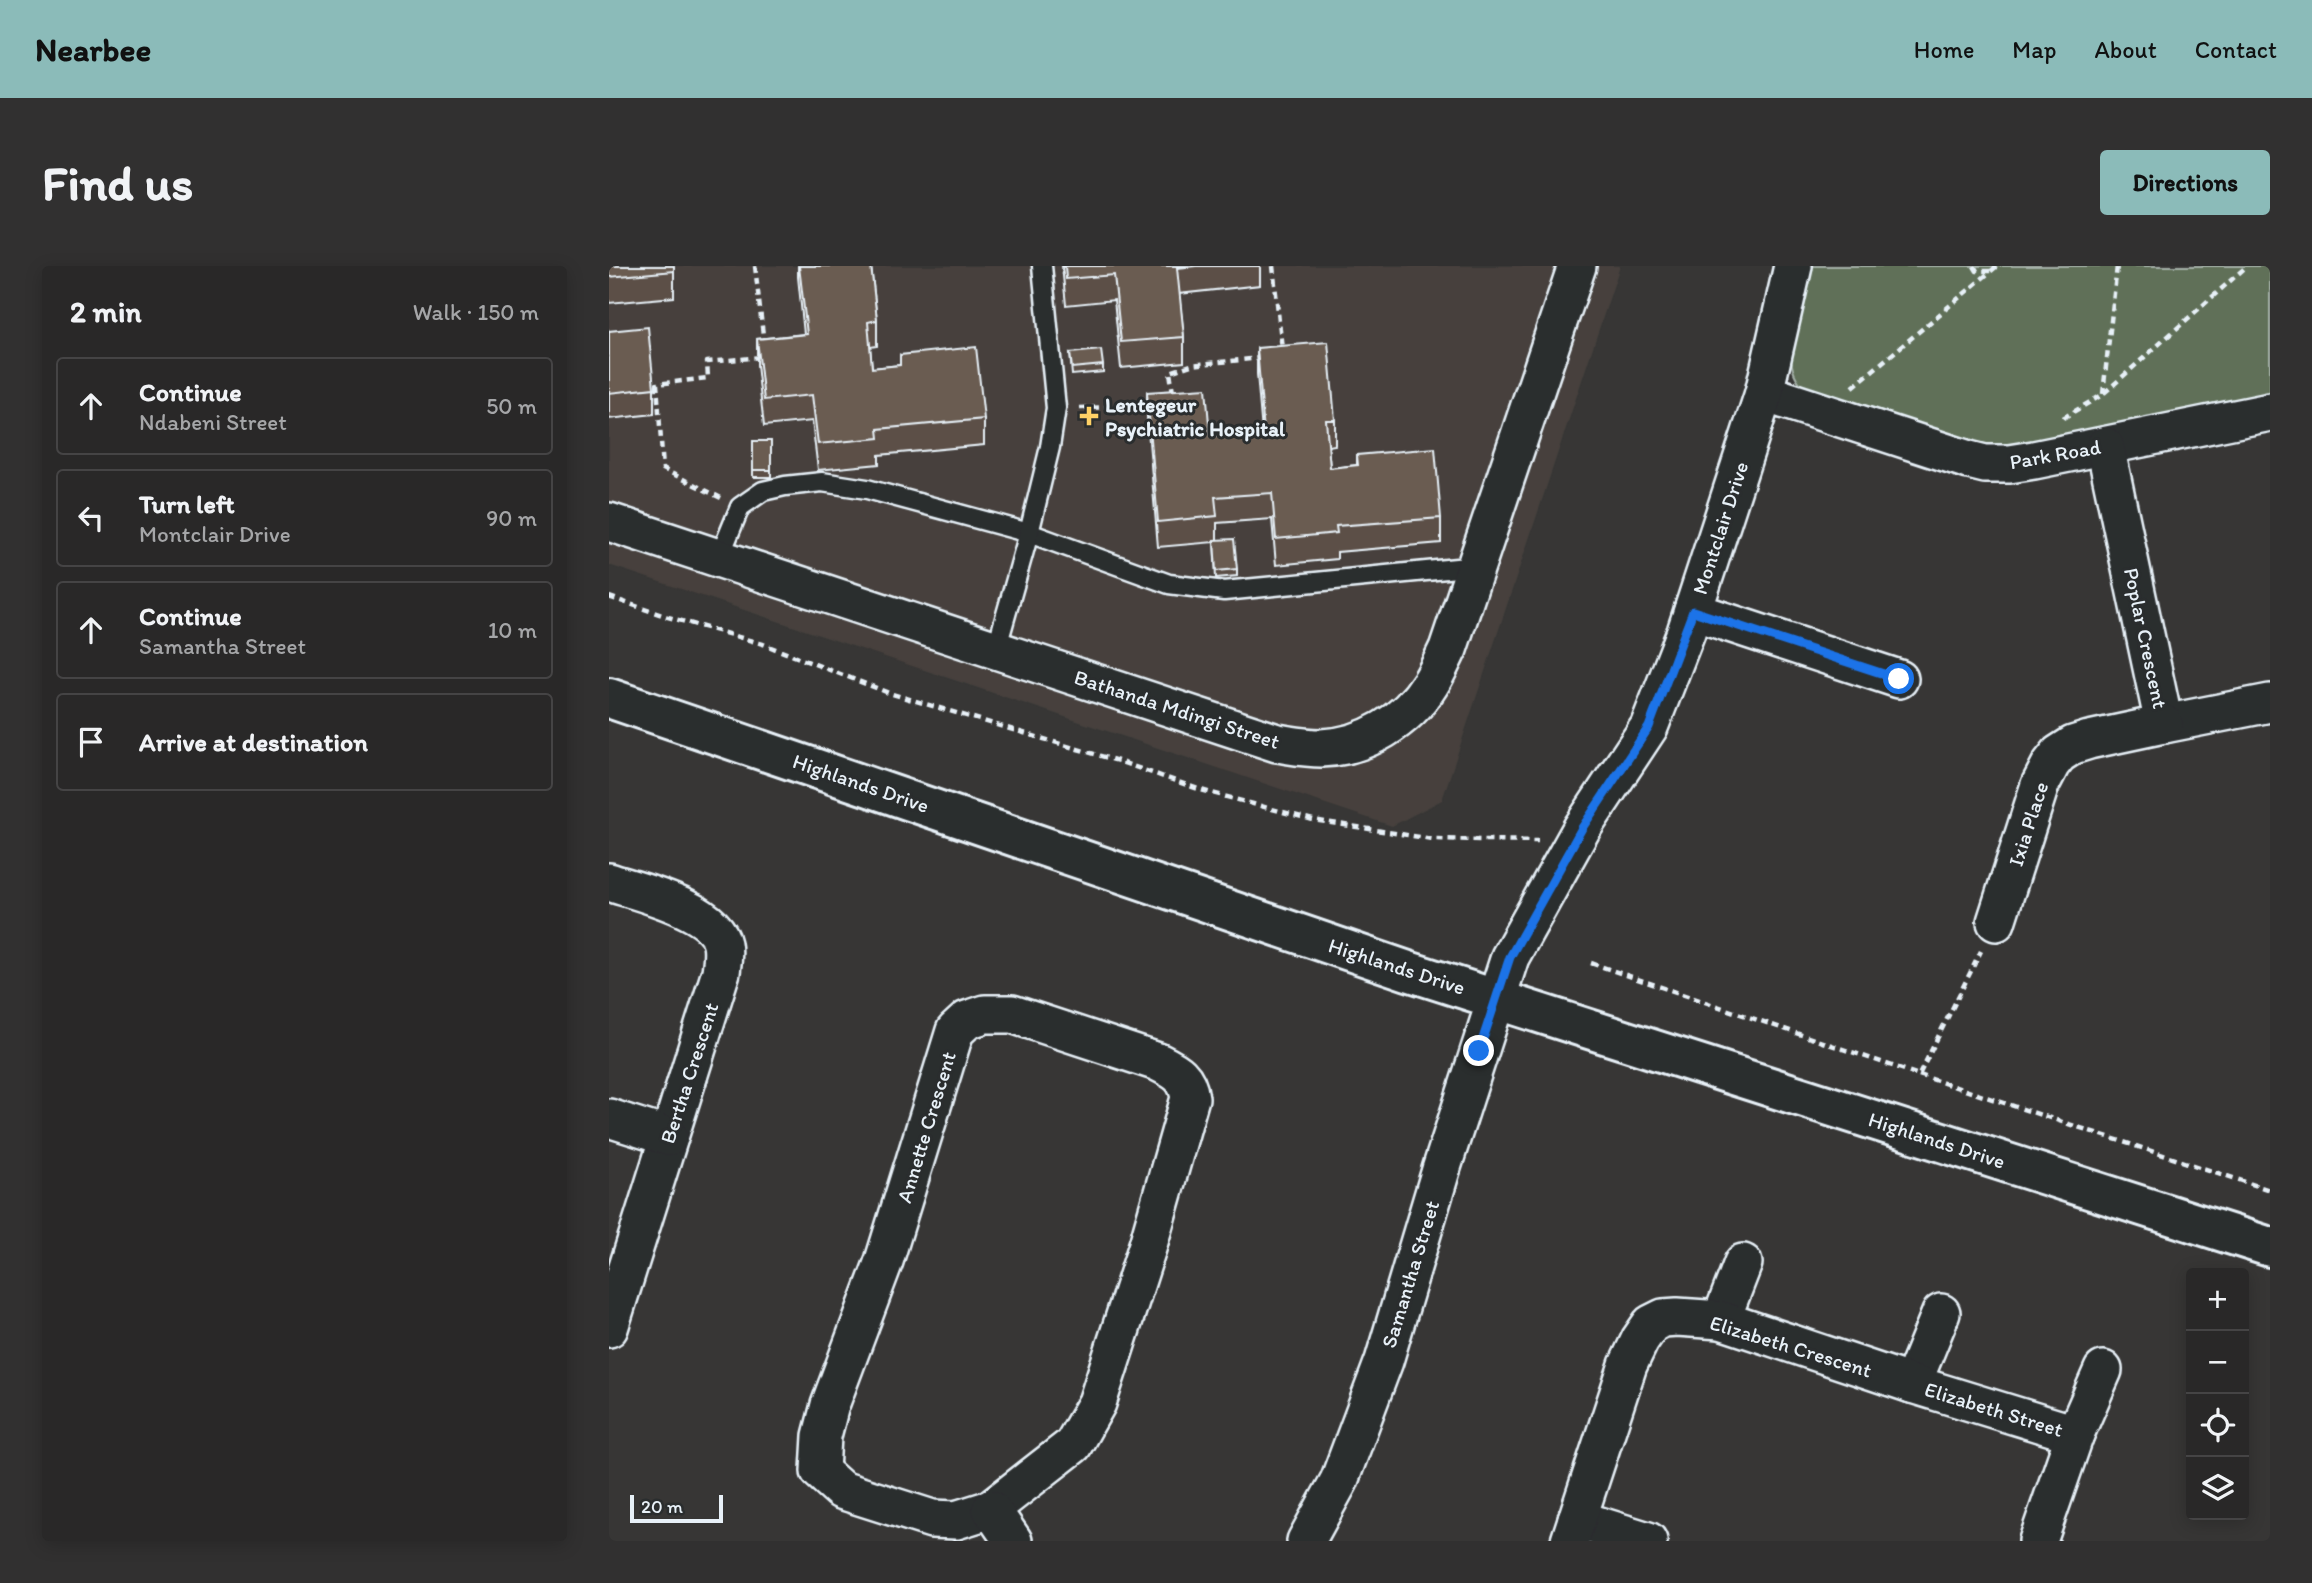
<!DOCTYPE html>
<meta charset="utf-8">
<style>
body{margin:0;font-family:Itim,sans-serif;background:#313030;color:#f1f3f6}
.controls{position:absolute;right:21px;bottom:21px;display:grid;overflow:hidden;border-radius:7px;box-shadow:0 4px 18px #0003}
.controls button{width:63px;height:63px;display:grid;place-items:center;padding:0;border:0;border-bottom:2px solid #454445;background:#292828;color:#f1f3f6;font:35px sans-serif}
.scale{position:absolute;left:21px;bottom:18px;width:93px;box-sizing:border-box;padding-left:7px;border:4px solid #e8f1f8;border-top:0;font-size:19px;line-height:24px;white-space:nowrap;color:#e8f1f8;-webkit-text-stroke:5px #2a2d2e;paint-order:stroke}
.stop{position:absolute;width:21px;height:21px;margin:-16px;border:5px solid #1a73e8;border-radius:50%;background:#fff}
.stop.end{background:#1a73e8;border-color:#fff;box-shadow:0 2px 7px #0008}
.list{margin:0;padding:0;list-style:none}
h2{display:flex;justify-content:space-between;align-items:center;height:91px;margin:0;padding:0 28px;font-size:30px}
h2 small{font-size:23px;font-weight:400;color:#a5a6a8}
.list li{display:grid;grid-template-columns:46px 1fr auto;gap:21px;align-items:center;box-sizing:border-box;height:98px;margin:0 14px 14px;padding:0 14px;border:2px solid #454445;border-radius:7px}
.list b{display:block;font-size:26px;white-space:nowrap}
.list p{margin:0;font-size:23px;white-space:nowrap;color:#a5a6a8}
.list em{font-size:23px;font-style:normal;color:#a5a6a8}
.icon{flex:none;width:38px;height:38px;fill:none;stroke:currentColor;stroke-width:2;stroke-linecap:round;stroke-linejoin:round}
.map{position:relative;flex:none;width:1661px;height:1275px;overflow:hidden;border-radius:7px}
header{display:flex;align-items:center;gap:42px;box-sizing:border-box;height:98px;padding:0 35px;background:#8bbbb9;color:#111}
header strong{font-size:33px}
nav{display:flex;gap:38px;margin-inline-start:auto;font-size:24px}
.intro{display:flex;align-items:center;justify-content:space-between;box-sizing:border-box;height:168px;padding:0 42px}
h1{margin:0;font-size:49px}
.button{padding:18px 32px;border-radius:7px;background:#8bbbb9;color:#111;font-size:24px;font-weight:700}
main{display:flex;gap:42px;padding:0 42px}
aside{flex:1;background:#292828;border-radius:7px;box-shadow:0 4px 18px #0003}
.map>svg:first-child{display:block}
</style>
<header>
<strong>Nearbee</strong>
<nav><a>Home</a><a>Map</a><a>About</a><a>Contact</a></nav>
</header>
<div class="intro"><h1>Find us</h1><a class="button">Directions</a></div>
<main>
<aside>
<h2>2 min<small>Walk · 150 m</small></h2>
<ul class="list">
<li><svg class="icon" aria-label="ahead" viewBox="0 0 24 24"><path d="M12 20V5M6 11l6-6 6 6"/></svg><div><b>Continue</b><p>Ndabeni Street</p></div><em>50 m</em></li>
<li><svg class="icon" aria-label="left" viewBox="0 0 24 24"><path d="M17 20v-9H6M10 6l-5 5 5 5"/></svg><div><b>Turn left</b><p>Montclair Drive</p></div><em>90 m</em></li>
<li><svg class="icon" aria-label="ahead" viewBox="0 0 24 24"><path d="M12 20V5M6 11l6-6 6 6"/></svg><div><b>Continue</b><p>Samantha Street</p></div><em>10 m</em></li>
<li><svg class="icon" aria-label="arrive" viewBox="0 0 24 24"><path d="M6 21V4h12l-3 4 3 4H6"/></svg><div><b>Arrive at destination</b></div></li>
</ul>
</aside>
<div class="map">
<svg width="1661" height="1275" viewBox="0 0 1661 1275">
<rect width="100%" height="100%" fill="#373635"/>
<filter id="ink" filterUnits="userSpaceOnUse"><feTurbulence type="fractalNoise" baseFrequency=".0143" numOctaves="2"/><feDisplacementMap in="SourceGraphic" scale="14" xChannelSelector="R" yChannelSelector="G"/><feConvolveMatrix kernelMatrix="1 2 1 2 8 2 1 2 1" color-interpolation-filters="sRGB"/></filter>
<g filter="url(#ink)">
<!-- built -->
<path fill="#46413d" d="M0 0H1011L833 534 783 560 0 299Z"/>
<!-- green -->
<path fill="#607059" stroke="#a4b0a8" stroke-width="2" d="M1202 0H1661V130L1403 183H1376L1197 124C1186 113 1182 103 1182 88Z"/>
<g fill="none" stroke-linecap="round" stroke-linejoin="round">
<defs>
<g id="lane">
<path d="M110 292 131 241 154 225 176 220 213 216 258 223 420 267 560 318 615 325 868 300"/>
<path d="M387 384 420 267 441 181 447 142 433 0"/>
</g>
<g id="street">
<path d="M1155 127 1360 194 1376 198H1400L1425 194 1661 146"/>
<path d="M1496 180 1555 458 1661 437"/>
<path d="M0 256 668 477C682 479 697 482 712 482 756 481 798 455 821 418 828 407 833 395 839 383L968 0"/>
<path d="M1084 345 1290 413"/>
<path d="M0 616C30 626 106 643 113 678 115 687 113 698 112 706L0 1062"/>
<path d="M1387 656 1431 519 1442 498 1450 488 1464 479 1480 474 1555 458"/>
<path d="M376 748H403L549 796C567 805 578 810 581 832L539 979 488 1137 464 1179 382 1243 347 1254 323 1253 232 1224 211 1205 213 1170 221 1139 275 995 346 765 358 754Z"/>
<path d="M0 852 60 871"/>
<path d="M1112 1054 1134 997"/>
<path d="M1303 1118 1332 1047"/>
<path d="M382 1243 404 1275"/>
<path d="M968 1253 1039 1275"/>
<path d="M697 1275 730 1215 775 1095 832 904 901 691 973 562 1040 461 1077 366 1155 127 1184 0"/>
<path d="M961 1275 1019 1099 1031 1074 1042 1058 1054 1052 1068 1051 1112 1054 1303 1118 1466 1168"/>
<path d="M1429 1275 1466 1168 1494 1104"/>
</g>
<path id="secondary" d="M0 432 799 705 1661 981"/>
</defs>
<!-- lane casing -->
<use href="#lane" stroke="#e8f1f8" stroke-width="23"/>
<!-- street casing -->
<use href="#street" stroke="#e8f1f8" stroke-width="42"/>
<!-- secondary casing -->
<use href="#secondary" stroke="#e8f1f8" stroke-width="44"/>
<!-- path -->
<g stroke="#e8f1f8" stroke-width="4.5" stroke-dasharray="7 5" stroke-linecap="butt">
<path d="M146 0 155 78"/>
<path d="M664 0 673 83"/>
<path d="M1365 0 1368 5H1383"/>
<path d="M1244 121 1388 0"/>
<path d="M564 127 561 106 582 99 651 92"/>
<path d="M1494 128 1508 0"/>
<path d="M471 142 543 140"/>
<path d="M1454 152 1493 129 1638 0"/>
<path d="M112 232 54 203 48 118 99 112 98 96 153 91"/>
<path d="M0 331 59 351 154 378 280 427 509 495 592 524 704 554 823 573 929 575"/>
<path d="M982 697 1310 809 1372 685"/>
<path d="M1310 809 1661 924"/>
</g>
<!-- lane -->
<use href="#lane" stroke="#2a2d2e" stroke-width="18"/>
<!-- street -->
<use href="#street" stroke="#2a2d2e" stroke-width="37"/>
<!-- secondary -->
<use href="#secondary" stroke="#2a2d2e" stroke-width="38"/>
</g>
<!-- wall -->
<g fill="#5b4f46" stroke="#e8f1f8" stroke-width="2">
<path d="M0 0 65 5V31L0 37Z"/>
<path d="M189 0H262L268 54V80L261 81 263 102 291 99V89L375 153V179L270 189V198L209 204 203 155 155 160 148 99V73L195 68 189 11Z"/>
<path d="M453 0H651V19L570 28 575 71V96L512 102 505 34 457 39Z"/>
<path d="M0 65 45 122V148L0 153Z"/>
<path d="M648 82 726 154V179L719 180 721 202 748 199V189L832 252V277L728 286V293L667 299 663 253 608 257V274L628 303V310L607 312 605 276 549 281 538 152V126L601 170 653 166 648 108Z"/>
<path d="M461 87 494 99V106L463 109Z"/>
<rect x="144" y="175" width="18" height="36"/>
</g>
<!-- building -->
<g fill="#6a5c51" stroke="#e8f1f8" stroke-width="2">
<path d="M0 0H65V5L0 11Z"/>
<path d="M190 0H262L268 54 259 56 263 102 291 99V89L367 81 375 153 269 163 270 172 209 178 203 129 155 134 148 73 198 68Z"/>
<path d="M456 0H587L568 2 575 71 512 76 505 9 457 13Z"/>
<path d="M39 61 45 122 0 127V65Z"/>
<path d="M719 76 726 154H717L721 202 749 199 748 189 826 182 832 252 727 260 728 267 667 273 663 227 606 231 608 250 549 256 538 126 597 122 601 170 655 166 648 82Z"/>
<path d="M492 84 494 99 463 102 461 87Z"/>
<rect x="144" y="175" width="18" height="29"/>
<path d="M625 273 628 303 607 305 605 274Z"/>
</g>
</g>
<g fill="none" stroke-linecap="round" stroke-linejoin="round" filter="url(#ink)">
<!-- route -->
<path stroke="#1a73e8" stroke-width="9" d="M870 785 901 691 973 562 1040 461 1084 345 1290 413"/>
</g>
<!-- markers -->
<path fill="#ffd166" stroke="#2a2d2e" stroke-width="2.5" d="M476.5 139.5h7v7h7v7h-7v7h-7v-7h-7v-7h7z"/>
<g text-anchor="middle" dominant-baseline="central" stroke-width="6" stroke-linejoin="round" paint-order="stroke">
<!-- poi labels -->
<g font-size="21" font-weight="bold" fill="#e8f1f8" stroke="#2a2d2e" text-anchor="start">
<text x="496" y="138">Lentegeur<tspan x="496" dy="24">Psychiatric Hospital</tspan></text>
</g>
<!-- street labels -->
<g font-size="21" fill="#e8f1f8" stroke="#2a2d2e">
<text transform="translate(1446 188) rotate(-10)">Park Road</text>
<text transform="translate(1111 262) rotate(-72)">Montclair Drive</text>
<text transform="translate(1537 372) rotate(78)">Poplar Crescent</text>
<text transform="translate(568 443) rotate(18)">Bathanda Mdingi Street</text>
<text transform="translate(252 517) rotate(19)">Highlands Drive</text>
<text transform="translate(1419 558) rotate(-72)">Ixia Place</text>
<text transform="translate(788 700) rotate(18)">Highlands Drive</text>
<text transform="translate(80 807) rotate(-72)">Bertha Crescent</text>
<text transform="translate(317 861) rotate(-73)">Annette Crescent</text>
<text transform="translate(1328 874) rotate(18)">Highlands Drive</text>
<text transform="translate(801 1008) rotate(-73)">Samantha Street</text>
<text transform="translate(1182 1080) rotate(17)">Elizabeth Crescent</text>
<text transform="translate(1385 1143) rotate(17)">Elizabeth Street</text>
</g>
</g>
</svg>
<div class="controls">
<button>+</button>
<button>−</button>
<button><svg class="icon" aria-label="locate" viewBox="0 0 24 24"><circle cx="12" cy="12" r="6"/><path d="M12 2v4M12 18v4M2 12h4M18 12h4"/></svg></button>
<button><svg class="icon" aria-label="layers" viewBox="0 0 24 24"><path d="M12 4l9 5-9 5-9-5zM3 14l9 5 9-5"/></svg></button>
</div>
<div class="scale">20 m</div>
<div class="stop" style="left:1290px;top:413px"></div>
<div class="stop end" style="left:870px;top:785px"></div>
</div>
</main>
